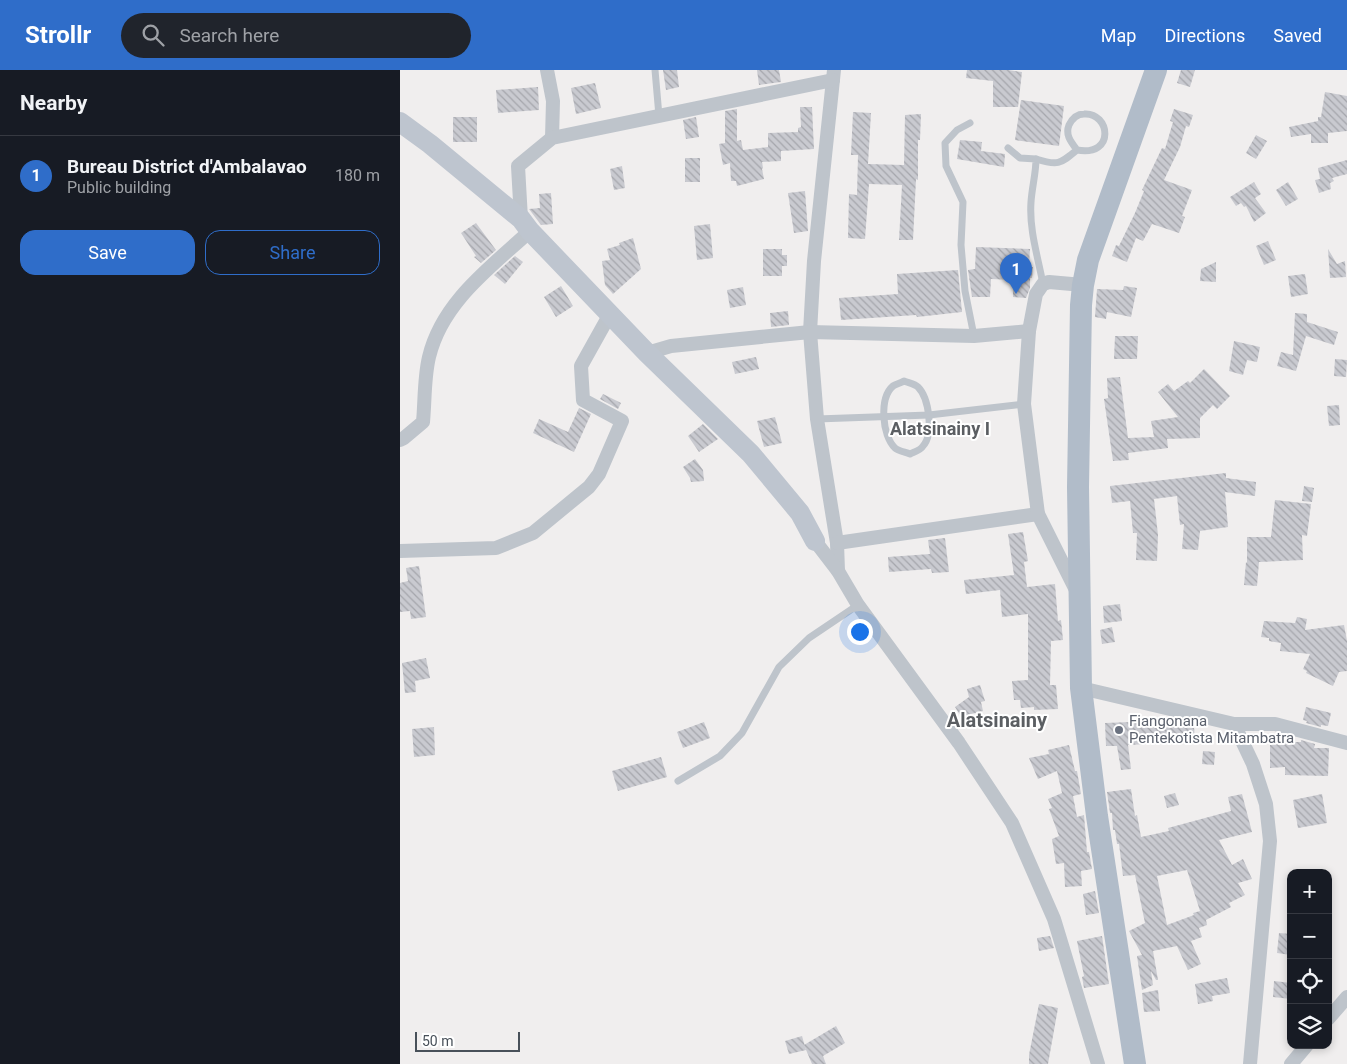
<!DOCTYPE html>
<meta charset="utf-8">
<style>
body{margin:0;font-family:Roboto,sans-serif;background:#20242c;color:#f1f3f6}
.controls{position:absolute;right:15px;bottom:15px;display:grid;overflow:hidden;border-radius:10px;box-shadow:0 2px 8px #0003}
.controls button{width:45px;height:45px;display:grid;place-items:center;padding:0;border:0;border-bottom:1px solid #363941;background:#171b24;color:#f1f3f6;font:25px sans-serif}
.scale{position:absolute;left:15px;bottom:12px;width:105px;box-sizing:border-box;padding-left:5px;border:2px solid #485059;border-top:0;font-size:14px;line-height:18px;white-space:nowrap;color:#485059;-webkit-text-stroke:4px #fff;paint-order:stroke}
.you{position:absolute;left:459px;top:561px;width:18px;height:18px;margin:-12px;border:4px solid #fff;border-radius:50%;background:#1a73e8;box-shadow:0 0 0 8px #1a73e833}
.badge{display:grid;place-items:center;width:32px;height:32px;border-radius:50%;background:#2f6dc9;color:#fff;font-size:16px;font-weight:700}
.pin{position:absolute;translate:-50% -41px;filter:drop-shadow(0 1px 2px #0008)}
.pin::after{content:'';position:absolute;top:26px;width:18px;height:15px;background:inherit;clip-path:polygon(0 0,100% 0,50% 100%)}
.list{margin:0;padding:0;list-style:none}
h2{display:flex;justify-content:space-between;align-items:center;height:65px;margin:0;padding:0 20px;font-size:21px}
h2 small{font-size:16px;font-weight:400;color:#9ea1a6}
.list li{display:grid;grid-template-columns:32px 1fr auto;gap:15px;align-items:center;box-sizing:border-box;height:80px;padding:0 20px;border-top:1px solid #363941}
.list b{display:block;font-size:19px;white-space:nowrap}
.list p{margin:0;font-size:16px;white-space:nowrap;color:#9ea1a6}
.list em{font-size:16px;font-style:normal;color:#9ea1a6}
.actions{display:flex;gap:10px;padding:15px 20px}
.actions a{flex:1;padding:11px 0;border:1px solid #2f6dc9;border-radius:15px;text-align:center;font-size:18px;color:#2f6dc9}
.actions .main{background:#2f6dc9;color:#fff}
.icon{flex:none;width:28px;height:28px;fill:none;stroke:currentColor;stroke-width:2;stroke-linecap:round;stroke-linejoin:round}
.map{position:relative;flex:none;width:947px;height:994px;overflow:hidden}
header{display:flex;align-items:center;gap:30px;box-sizing:border-box;height:70px;padding:0 25px;background:#2f6dc9;color:#fff}
header strong{font-size:24px}
nav{display:flex;gap:28px;margin-inline-start:auto;font-size:18px}
.search{width:350px;height:45px;background:#20242c;display:flex;align-items:center;gap:12px;box-sizing:border-box;padding:0 18px;border-radius:28px;color:#9ea1a6;font-size:19px}
main{display:flex}
aside{flex:1;background:#171b24}
.map>svg:first-child{display:block}
</style>
<header>
<strong>Strollr</strong>
<div class="search"><svg class="icon" aria-label="search" viewBox="0 0 24 24"><circle cx="10" cy="10" r="6"/><path d="M15 15l6 6"/></svg>Search here</div>
<nav><a>Map</a><a>Directions</a><a>Saved</a></nav>
</header>
<main>
<aside>
<h2>Nearby<small></small></h2>
<ul class="list">
<li><span class="badge">1</span><div><b>Bureau District d'Ambalavao</b><p>Public building</p></div><em>180 m</em></li>
</ul>
<div class="actions"><a class="main">Save</a><a>Share</a></div>
</aside>
<div class="map">
<svg width="947" height="994" viewBox="0 0 947 994">
<defs>
<pattern id="building-back-hatch" width="6" height="6" patternUnits="userSpaceOnUse" patternTransform="scale(1.25)"><rect width="6" height="6" fill="#c9cad0"/><path d="M-1 5l2 2M0 0l6 6M5-1l2 2" fill="none" stroke="#a5a6ac"/></pattern>
</defs>
<rect width="100%" height="100%" fill="#f0eeee"/>
<!-- building -->
<g fill="url(#building-back-hatch)" fill-rule="evenodd">
<path d="M263 0H277L279 17 266 20Z"/>
<path d="M357 0H379L381 12 359 15Z"/>
<path d="M567 0H608L622 2 618 37H593V11L566 8Z"/>
<path d="M781 0H795L790 17 777 13Z"/>
<path d="M195 13 201 38 176 44 171 18Z"/>
<path d="M138 17 139 40 98 43 96 20Z"/>
<path d="M925 22 947 26V61L928 63V73H911V64L891 67 889 57 918 51V47H921Z"/>
<path d="M621 30 664 36 659 76 615 70Z"/>
<path d="M400 37H412L414 79 381 81V91L362 92 363 98 362 99 364 109 337 116 336 111H331L330 93 323 95 319 74 325 73V41L337 39V71L341 70 343 80 368 77V63L398 62V58L401 57Z"/>
<path d="M774 39 793 45 789 57 786 56 780 77 764 110 792 120 782 146 785 147 779 163 752 154 743 171 736 168 727 192 712 186 716 175 719 176 735 143 744 121 742 120 762 78 765 79 773 52 770 51Z"/>
<path d="M453 42 471 43 468 94 504 95 505 45 521 44 520 70H518V110L516 109 513 170H499L502 115 469 114 465 169 448 168 449 124 457 125 458 85H451Z"/>
<rect x="53" y="47" width="24" height="25"/>
<path d="M296 47 299 67 286 69 283 50Z"/>
<path d="M856 65 867 71 856 89 846 83Z"/>
<path d="M560 70 582 72 581 81 605 84 604 97 557 89Z"/>
<rect x="285" y="88" width="15" height="24"/>
<path d="M947 90V104L932 108 934 111 930 113 931 119 919 123 915 110 920 109 918 98Z"/>
<path d="M222 96 225 118 214 120 210 99Z"/>
<path d="M854 112 861 124 855 128 866 143 854 152 846 136 844 137 841 133 836 136 830 127Z"/>
<path d="M888 112 898 129 886 136 876 120Z"/>
<path d="M405 121 408 161 394 163 388 123Z"/>
<path d="M151 123 153 154 141 155 129 139 140 138 139 124Z"/>
<path d="M76 153 96 180 81 193 74 187 76 186 61 163Z"/>
<path d="M310 154 313 188 297 190 294 156Z"/>
<path d="M233 168 241 199 213 224 205 215 202 191 210 190 207 179 220 175 219 173Z"/>
<path d="M868 171 876 190 864 195 856 176Z"/>
<path d="M576 177 630 179 629 197H633L632 208H630V218L626 228 613 227V210L591 209 590 227H572L568 200 575 199Z"/>
<path d="M363 179H382V185H387V196H382V206H363Z"/>
<path d="M928 179 937 194 945 191 946 207 930 208Z"/>
<path d="M115 186 123 192 105 214 94 205Z"/>
<path d="M816 192V212L800 211 801 199Z"/>
<path d="M558 200 562 242 517 247 516 245 441 250 439 228 498 224 497 204Z"/>
<path d="M905 204 908 224 891 227 888 206Z"/>
<path d="M161 216 173 236 156 247 144 227Z"/>
<path d="M724 216 737 218 731 247 707 242 706 249 695 247 697 219 723 220Z"/>
<path d="M343 217 346 235 330 238 327 220Z"/>
<path d="M388 241 389 255 371 257 370 243Z"/>
<path d="M895 243 907 244V252L938 262 934 275 906 266 896 301 877 296 881 282 893 285Z"/>
<path d="M715 266H738L737 289H714Z"/>
<path d="M834 271 860 277 857 292 847 290 843 305 829 301Z"/>
<path d="M356 287 359 299 335 304 332 292Z"/>
<path d="M935 289 947 290 946 307 934 306Z"/>
<path d="M804 299 830 326 817 339 813 335 800 348V368L767 369 768 378 728 383 729 390 713 391 704 329 708 328 707 308 720 307 728 368 754 367 751 351 778 347 758 322 768 314 774 321 788 311 790 313Z"/>
<path d="M203 324 221 333 218 339 200 329Z"/>
<path d="M939 335 940 355 929 356 927 336Z"/>
<path d="M179 338 191 344 174 382 133 363 139 349 168 362Z"/>
<path d="M375 347 382 373 364 377 357 351Z"/>
<path d="M303 354 318 369 299 382 288 366Z"/>
<path d="M295 389 303 400 304 411 291 412 290 408 283 397Z"/>
<path d="M826 403V408L856 412 855 426 825 422 828 457 800 461 798 480 782 479 784 454 780 455 777 426 754 429 758 465 757 491 736 490 737 463H733L730 431 712 433 710 416Z"/>
<path d="M904 416 914 418 912 432 902 431Z"/>
<path d="M875 430 911 434 907 466 902 465 903 490 859 492 857 516 844 515 846 492 847 493V467H871Z"/>
<path d="M623 462 628 491 624 492 627 517 655 514 658 551 661 550 663 570 651 571 650 615H656L658 639 634 640V637L621 638 620 630H614L612 611 628 610V544L602 547 600 520 566 524 564 510 614 505 608 464Z"/>
<path d="M545 468 549 502 532 503 531 499 489 502 488 487 530 484 528 470Z"/>
<path d="M19 496 26 547 11 549 10 541 0 542V513L8 511 6 498Z"/>
<path d="M720 534 722 551 704 553 703 536Z"/>
<path d="M897 547 907 549 905 560 944 555 947 571V601L939 602 933 616 906 603 907 601 903 599 910 584 880 581 881 573 869 571V568L861 567 864 551 895 553Z"/>
<path d="M712 557 715 572 702 574 700 560Z"/>
<path d="M26 588 30 608 15 611 16 622 5 623 2 593Z"/>
<path d="M580 615 585 631 581 632 583 641 567 645 562 648 555 637 569 627 567 619Z"/>
<path d="M906 637 931 643 928 656 921 655V657L906 653 907 651 903 650Z"/>
<path d="M756 651 775 653V657H794L795 670H769L747 667 748 674 728 675 731 699 721 700 717 676H706L705 653Z"/>
<path d="M304 652 310 668 283 678 277 662Z"/>
<path d="M34 657 35 685 14 687 12 659Z"/>
<path d="M901 670 915 674 914 678H929L928 706 885 705V697L870 698V672H901Z"/>
<path d="M669 675 675 701H677L681 724 673 726 677 747 684 745 687 782H689L692 799 681 801 682 816 665 817 664 793 656 794 652 769 659 766 649 739 652 738 648 729 662 723 657 701 638 709 629 688 649 684 648 680Z"/>
<path d="M803 681 815 682 814 695 802 694Z"/>
<path d="M261 687 267 707 218 721 212 701Z"/>
<path d="M731 719 735 746 737 745 741 767 769 761 768 758 831 741 828 727 842 724 852 762 819 770 832 795 843 789 852 809 838 813 845 825 829 833 831 837 806 850 807 855 799 858 802 867 791 871 801 894 788 900 777 876 753 881 758 910H756L751 901 753 915 742 920 737 886 742 885 729 861 745 853 735 805 723 806 719 774H717L715 760H713L712 743H710L707 722ZM787 800 800 841 793 843 794 845 767 855 757 806Z"/>
<path d="M775 723 779 735 767 738 764 726Z"/>
<path d="M922 724 927 753 898 758 893 730Z"/>
<path d="M695 821 699 843 686 845 683 824Z"/>
<path d="M879 863 891 864V885L877 883Z"/>
<path d="M650 866 654 878 639 881 637 868Z"/>
<path d="M702 866 709 914 684 918 682 907 684 906 677 871Z"/>
<path d="M827 908 830 923 812 926 813 931 798 934 795 914Z"/>
<path d="M874 911 891 913V929L873 927Z"/>
<path d="M758 920 760 941 744 942 742 923Z"/>
<path d="M639 934 658 938 648 994H629V985Z"/>
<path d="M436 956 445 973 423 986 426 994H412L404 975Z"/>
<path d="M402 966 406 980 389 984 385 971Z"/>
</g>
<g fill="none" stroke-linecap="round" stroke-linejoin="round">
<!-- lane -->
<g stroke="#bec4cb" stroke-width="7">
<path d="M255 0 259 46"/>
<path d="M570 53 557 60 545 73 546 96 563 132 561 175 565 221 574 266"/>
<path d="M608 78 620 88 636 89C636 103 632 117 631 132 629 160 638 187 643 214"/>
<path d="M636 89C658 96 660 94 677 80 716 87 710 42 684 44 677 44 672 49 669 55 665 65 671 72 677 80"/>
<path d="M504 311C509 313 515 314 518 317 529 328 534 364 523 376 521 380 514 382 510 384 505 382 498 381 495 378 482 366 479 328 493 316 496 314 501 313 504 311Z"/>
<path d="M417 349 529 345 624 334"/>
<path d="M278 711 320 686 342 663 379 597 409 568 458 535"/>
</g>
<!-- street -->
<g stroke="#bec4cb" stroke-width="14">
<path d="M147 0 153 31 152 68"/>
<path d="M434 0 414 191 410 262 417 349 437 473 438 501"/>
<path d="M121 149 118 96 152 68 433 10"/>
<path d="M247 283 271 276 410 262 574 266 629 261"/>
<path d="M0 370 4 368 23 352C25 331 24 308 29 287 42 232 91 197 130 161"/>
<path d="M415 471 438 501 458 535 559 673 612 753 654 849 698 994"/>
<path d="M437 473 638 444"/>
<path d="M0 481 96 478 133 463 189 417 199 404 222 351 183 330 181 296 210 244"/>
<path d="M676 520 638 444 624 334 629 261 636 224 643 214 649 212 683 215"/>
<path d="M681 618 834 654 853 694 866 734 870 771 850 994"/>
<path d="M834 654H875L947 673"/>
<path d="M928 949 947 927"/>
<path d="M891 994 907 975"/>
</g>
<!-- secondary -->
<path stroke="#bec5cf" stroke-width="20" d="M0 52 30 74 121 149 130 161 247 283 351 384 400 443 415 471"/>
<!-- primary -->
<path stroke="#b1bcc9" stroke-width="22" d="M735 994 697 746 681 618 678 417 681 235 683 215 688 190 756 0"/>
</g>
<!-- markers -->
<circle fill="#6b7280" stroke="#fff" stroke-width="2" cx="719" cy="660" r="5"/>
<g text-anchor="middle" dominant-baseline="central" stroke-width="4" stroke-linejoin="round" paint-order="stroke">
<!-- worship labels -->
<g font-size="15" fill="#5b616d" stroke="#fff" text-anchor="start">
<text x="729" y="651">Fiangonana<tspan x="729" dy="17">Pentekotista Mitambatra</tspan></text>
</g>
<!-- quarter labels -->
<g font-size="18" font-weight="bold" fill="#5b5e62" stroke="#fff">
<text x="540" y="358">Alatsinainy I</text>
</g>
<!-- district labels -->
<g font-size="20" font-weight="bold" fill="#5b5e62" stroke="#fff">
<text x="597" y="650">Alatsinainy</text>
</g>
</g>
</svg>
<div class="controls">
<button>+</button>
<button>−</button>
<button><svg class="icon" aria-label="locate" viewBox="0 0 24 24"><circle cx="12" cy="12" r="6"/><path d="M12 2v4M12 18v4M2 12h4M18 12h4"/></svg></button>
<button><svg class="icon" aria-label="layers" viewBox="0 0 24 24"><path d="M12 4l9 5-9 5-9-5zM3 14l9 5 9-5"/></svg></button>
</div>
<div class="scale">50 m</div>
<div class="you"></div>
<div class="pin badge" style="left:616px;top:224px">1</div>
</div>
</main>
